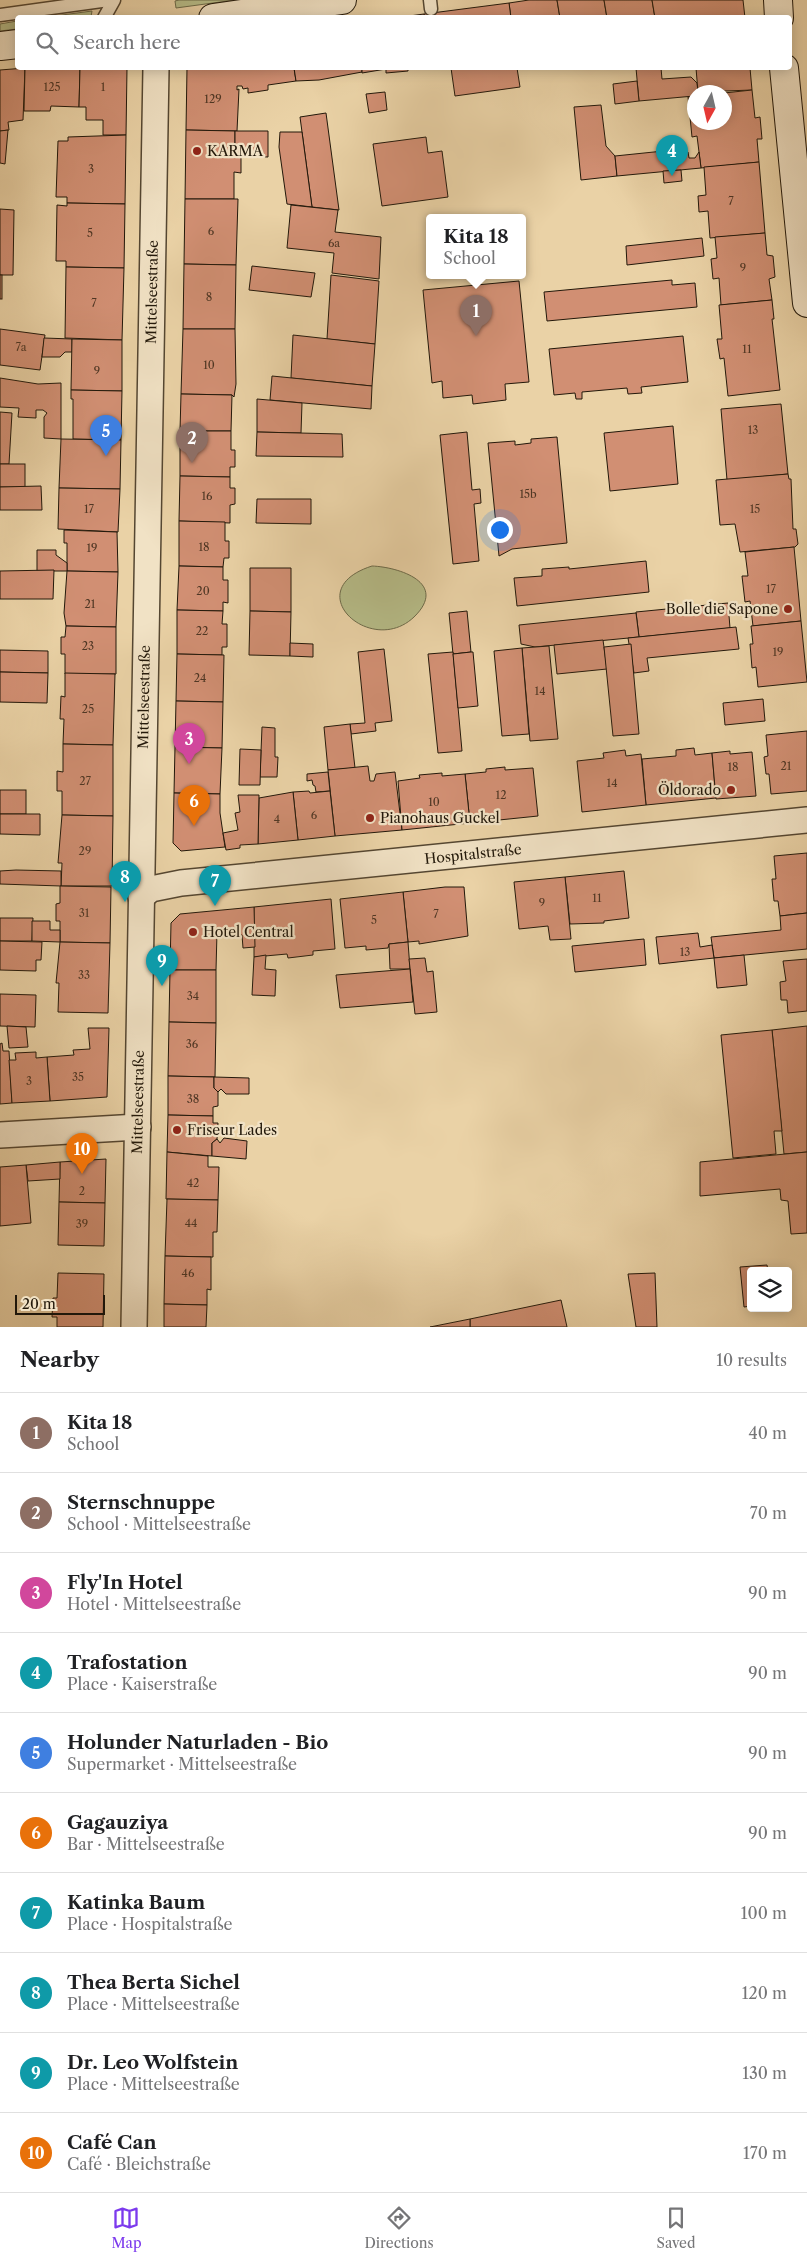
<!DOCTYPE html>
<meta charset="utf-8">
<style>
body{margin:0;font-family:"Libre Caslon Text",serif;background:#f6f6f6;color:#202124}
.controls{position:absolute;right:15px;bottom:15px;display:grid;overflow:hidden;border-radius:5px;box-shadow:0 2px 12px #0003}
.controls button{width:45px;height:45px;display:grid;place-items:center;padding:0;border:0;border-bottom:1px solid #e0e0e0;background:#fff;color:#202124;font:25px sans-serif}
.compass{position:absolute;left:687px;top:85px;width:45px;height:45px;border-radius:50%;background:#fff;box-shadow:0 2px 12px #0003;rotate:188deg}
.scale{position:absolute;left:15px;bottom:12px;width:90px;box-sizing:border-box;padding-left:5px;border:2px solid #22180a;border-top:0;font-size:14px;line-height:18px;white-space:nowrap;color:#22180a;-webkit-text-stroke:4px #f1e2c5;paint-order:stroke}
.you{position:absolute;left:499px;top:529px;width:18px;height:18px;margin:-12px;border:4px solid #fff;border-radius:50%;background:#1a73e8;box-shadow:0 0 0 8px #1a73e833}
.badge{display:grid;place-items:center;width:32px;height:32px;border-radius:50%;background:#7c3aed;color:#fff;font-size:16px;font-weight:700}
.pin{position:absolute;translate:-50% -41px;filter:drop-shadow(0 1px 2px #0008)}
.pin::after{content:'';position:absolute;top:26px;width:18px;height:15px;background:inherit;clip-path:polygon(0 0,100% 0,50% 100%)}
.popup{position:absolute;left:426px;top:214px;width:100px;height:65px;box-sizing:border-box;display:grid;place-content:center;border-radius:5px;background:#fff;filter:drop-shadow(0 1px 4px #0005);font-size:16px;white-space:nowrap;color:#757577}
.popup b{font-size:19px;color:#202124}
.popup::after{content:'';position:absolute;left:50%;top:100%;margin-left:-10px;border:10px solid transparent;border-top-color:#fff}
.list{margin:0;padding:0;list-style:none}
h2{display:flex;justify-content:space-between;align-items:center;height:65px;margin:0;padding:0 20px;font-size:21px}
h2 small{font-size:16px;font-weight:400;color:#757577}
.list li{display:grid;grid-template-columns:32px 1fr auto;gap:15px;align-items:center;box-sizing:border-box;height:80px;padding:0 20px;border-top:1px solid #e0e0e0}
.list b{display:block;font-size:19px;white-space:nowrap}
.list p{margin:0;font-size:16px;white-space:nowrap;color:#757577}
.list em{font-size:16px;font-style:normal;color:#757577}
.icon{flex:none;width:28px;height:28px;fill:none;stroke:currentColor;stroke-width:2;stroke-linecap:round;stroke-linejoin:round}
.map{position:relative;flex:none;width:807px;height:1327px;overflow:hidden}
.search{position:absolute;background:#fff;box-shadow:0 2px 12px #0003;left:15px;right:15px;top:15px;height:55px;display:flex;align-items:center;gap:12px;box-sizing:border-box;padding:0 18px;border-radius:5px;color:#757577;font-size:19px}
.sheet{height:865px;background:#fff}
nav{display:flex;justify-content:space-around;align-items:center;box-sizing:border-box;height:70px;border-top:1px solid #e0e0e0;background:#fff;font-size:14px;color:#757577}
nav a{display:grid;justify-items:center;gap:2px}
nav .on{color:#7c3aed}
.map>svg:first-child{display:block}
</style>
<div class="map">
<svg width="807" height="1327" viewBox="0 0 807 1327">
<rect width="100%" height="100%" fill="#ead2a6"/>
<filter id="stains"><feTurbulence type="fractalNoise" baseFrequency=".004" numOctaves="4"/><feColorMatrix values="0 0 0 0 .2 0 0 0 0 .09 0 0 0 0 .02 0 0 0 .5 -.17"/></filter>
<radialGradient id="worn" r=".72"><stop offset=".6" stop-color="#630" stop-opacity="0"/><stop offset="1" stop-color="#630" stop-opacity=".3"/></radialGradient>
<!-- green -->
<g fill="#b6bc88" stroke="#6c6a49">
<path d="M179 0H235L176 8 175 1Z"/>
<path d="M92 11 91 17H47Z"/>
<path d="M17 21V29L0 31V24Z"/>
<path d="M372 566C399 567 449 583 414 617 371 658 297 590 372 566Z"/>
</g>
<!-- building -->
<g fill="#d18f73" stroke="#22180a">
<path d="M529 0H557L560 18H511L509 3Z"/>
<path d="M557 0H604L607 18H560Z"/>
<path d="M604 0H652L655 18H607Z"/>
<path d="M652 0H743L745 18H655Z"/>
<path d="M509 3 511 18H424V14Z"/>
<path d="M424 14V18H396L402 17Z"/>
<path d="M25 68 23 120 8 122 9 130 0 131V70Z"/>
<path d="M25 68H80L79 107 51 106 50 111H24Z"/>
<path d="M80 68H127L126 135H103V120H86V107H79Z"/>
<path d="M187 68H294L296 81 268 85V90L248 93V88L243 89 242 86H237V90L239 89 237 131 186 130Z"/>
<path d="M294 68H362V72L319 80 296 81Z"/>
<path d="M362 68H408V71L386 73V69L362 73Z"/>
<path d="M451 68H517L520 87 455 96Z"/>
<path d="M636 68H661L662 79 691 77 697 83 698 92H694V96L639 101Z"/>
<path d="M696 68H750L752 90 698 92Z"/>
<path d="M637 81 639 101 615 104 613 84Z"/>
<path d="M752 90 755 118 760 117 762 139H757L759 162 701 168 697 136 692 137 688 97 694 96V122H724V93Z"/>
<path d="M385 92 387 110 369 113 366 94Z"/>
<path d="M601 105 606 146 615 156 617 176 581 180 574 107Z"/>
<path d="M326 113 339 210 312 207 300 117Z"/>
<path d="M8 130 5 164 0 163V131Z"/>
<path d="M186 130 235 131V153H241V173L234 172V199H185Z"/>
<path d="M235 131H268V157L241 156V153H235Z"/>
<path d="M280 132H302L312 207 287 204 279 147Z"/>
<path d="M126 135 125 204 67 203V197H56L58 141H68V137Z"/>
<path d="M426 137 428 153 442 151 448 197 382 206 373 144Z"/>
<path d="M683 149 688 152 689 158H695L699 152 701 168 617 176 615 156Z"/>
<path d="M759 162 765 233 710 238 708 211 699 212 698 196 706 195 704 167Z"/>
<path d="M681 170 682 181 664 183 663 171Z"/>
<path d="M185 199H238L236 265 184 264Z"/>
<path d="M67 203 125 204 124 268 66 267V261H56L57 205 67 206Z"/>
<path d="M291 205 338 210 335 232 381 237 379 279 332 273 334 253 287 248Z"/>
<path d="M0 209 14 210 13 275H0Z"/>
<path d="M765 233 767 255 773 256 775 277 769 279 772 300 721 305 719 278 713 279 711 259 717 258 715 237Z"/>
<path d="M702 238 704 256 627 265 626 246Z"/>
<path d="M184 264 236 265 235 329H183Z"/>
<path d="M252 266 315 273 311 297 249 290Z"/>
<path d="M66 267 124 268 122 340 65 338Z"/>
<rect x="0" y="275" width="2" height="24"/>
<path d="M331 275 379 281 375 344 327 339Z"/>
<path d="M672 280V285L695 283 697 307 547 321 544 292Z"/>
<path d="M519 281 529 382 505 384 506 400 473 404 472 395 443 398 442 381 432 383 423 290Z"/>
<path d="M772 300 774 319H772L780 390 728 396 724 358 720 359 717 339H722L719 305Z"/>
<path d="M0 329 45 335 40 370 0 365Z"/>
<path d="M183 329H235L236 384 234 397 232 395 181 394Z"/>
<path d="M293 335 375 344 372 386 291 378Z"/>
<path d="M683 336 688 382 641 387 642 393 628 394 627 388 582 392V399H576L575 393 554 395 549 349Z"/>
<path d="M44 338 72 339V352H65L60 357H42Z"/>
<path d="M72 339 122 340V391L71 390Z"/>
<path d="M272 376 372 386 371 409 270 400Z"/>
<path d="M0 378 38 384 61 383V439L44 438V417L47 413 43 410H36V418L18 417 19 408 0 407Z"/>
<path d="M71 390 122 391 121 440 73 439V399H71Z"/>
<path d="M181 394 232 395 231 431H180Z"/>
<path d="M257 399 302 403 301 433 257 432Z"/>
<path d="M781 404 788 474 727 480 721 409Z"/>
<path d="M0 412 12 413 9 464H0Z"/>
<path d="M673 426 678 484 610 491 604 433Z"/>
<path d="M180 431H231V450H235V467H230V477L180 476Z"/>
<path d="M257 432 342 434 343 457 256 456Z"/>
<path d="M467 432 472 490 480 489 481 503 474 504 479 561 453 564 440 435Z"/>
<path d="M557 437 567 543 512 549 499 556 488 443 515 441V445L531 443V439Z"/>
<path d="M61 439 121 440 120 489 59 488Z"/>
<rect x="0" y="464" width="25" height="23"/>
<path d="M788 474 789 479H791L793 529H796L798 544 795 547 740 552 735 524 720 525 716 480Z"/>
<path d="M180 476 230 477V488H235V504L230 505V523L179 521Z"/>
<path d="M41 486 42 510H0V487Z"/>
<path d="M59 488 120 489 118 532 58 529Z"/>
<path d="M257 499H311V524L256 523Z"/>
<path d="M179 521 225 522V541H229V558H224L223 567 179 566Z"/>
<path d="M64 530 117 532 118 572 67 571V543H64Z"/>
<path d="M794 547 801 621 753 626 750 601 745 602 742 576H748L745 552Z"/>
<path d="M37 550H56V555L67 563V571H37Z"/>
<path d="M646 561 649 592 517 606 514 578 542 576V569L569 567V569Z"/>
<path d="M179 566 223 567V580H228V603L223 602V611L177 610Z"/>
<path d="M250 568H291V612L250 611Z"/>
<path d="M54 570 53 599H0V571Z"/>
<path d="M67 571 118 572 116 627 66 626 64 613Z"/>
<path d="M728 603 730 628 639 637 636 612Z"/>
<path d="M177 610 223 611 222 624H227V647H222V655L177 654Z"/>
<path d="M250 611 291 612 290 656 249 655Z"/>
<path d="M467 611 471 652 453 654 449 613Z"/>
<path d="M636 613 639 637 535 647 521 644 519 625Z"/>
<path d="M801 621 807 682 758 687 756 667 752 668 750 644H753L751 626Z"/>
<path d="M66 626 116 627V674H65V654H61V637H65Z"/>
<path d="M736 627 739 649 647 658 649 671 634 673 628 638Z"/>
<path d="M603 640 607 669 557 674 554 645Z"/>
<path d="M290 643 313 644V657L290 656Z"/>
<path d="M631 644 639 734 613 736 604 647Z"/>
<path d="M549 646 558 739 530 741 522 648Z"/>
<path d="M522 648 529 734 502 736 494 651Z"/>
<path d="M384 649 392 721 375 723 376 731 351 734 350 724 365 723 358 652Z"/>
<path d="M0 650 48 651V673L0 672Z"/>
<path d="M453 652 462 751 438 753 428 654Z"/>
<path d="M471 652H473L478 706 458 708 453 654Z"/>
<path d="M177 654 224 655 223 702 176 701Z"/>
<path d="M0 672 48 673 47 703 0 702Z"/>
<path d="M65 673 115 674 113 745 63 744 64 719H60L61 696 65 697Z"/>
<path d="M763 699 765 721 725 725 723 703Z"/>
<path d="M176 701 223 702 222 748 175 747Z"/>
<path d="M350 724 355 768 328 770 324 727Z"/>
<path d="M262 727 275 728V757H278L277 777H260Z"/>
<path d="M807 731V791L771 794 769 774H766L764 757 768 756 766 735Z"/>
<path d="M63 744 113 745V816L62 815V791H57V771L63 772Z"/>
<path d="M175 747 222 748 220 794 174 793Z"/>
<path d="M694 748 695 755 712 753 716 798 646 805 642 759 676 756V750Z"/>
<path d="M240 749 261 750 260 785H239Z"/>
<path d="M625 750 626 756 641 754 646 805 582 812 577 761 604 758 603 753Z"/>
<path d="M730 751V754L752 752 756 796 716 799 712 753Z"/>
<path d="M368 766 370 781H374L376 774 395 772 402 830 335 836 328 770Z"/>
<path d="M505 767V770L533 768 538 816 470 823 465 774 486 772V769Z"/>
<path d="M328 772 330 791 316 792 315 786 313 785 312 780 307 781V774Z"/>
<path d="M442 773V776L465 774 470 823 402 830 398 781 420 778 419 775Z"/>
<rect x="0" y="790" width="26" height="24"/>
<path d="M309 791 310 793 330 791 335 836 298 840 293 792Z"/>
<path d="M293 792 298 840 258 844 259 798Z"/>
<path d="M174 793 220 794V813L225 847 181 851 173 843Z"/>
<path d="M238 795H259L258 844 240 845V848L226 850 223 833 238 830 235 813 240 812Z"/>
<path d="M0 814H40V835L0 834Z"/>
<path d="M62 815 113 816 112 886H61L62 863H58Z"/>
<path d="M807 853V913L780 916 778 901H774L772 879H776L774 856Z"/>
<path d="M16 870 61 871V886L0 884V871Z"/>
<path d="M624 871 629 918 604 921V923L570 924 565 877Z"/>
<path d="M565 877 571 939 550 940 548 926 519 929 514 882Z"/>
<path d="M60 886 111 887 110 943 60 942V921H56V904L60 903Z"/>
<path d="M445 887H464L468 936 419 944V941L408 942 403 892Z"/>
<path d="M403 892 408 942 389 944 388 948 366 950V946L345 948 340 899Z"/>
<path d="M331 899 335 949 313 951V955L288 958 287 954 254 957V907Z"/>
<path d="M254 907 255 947 243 948 242 935 221 937 220 931 217 932 216 970H170L171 923 180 914Z"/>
<path d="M807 913V949L714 958 711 937 781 930 780 916Z"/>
<path d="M0 918H33L32 941H0Z"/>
<path d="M32 921H50V930H60V942L32 941Z"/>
<path d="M698 933 700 947 712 945 714 958 659 964 656 937Z"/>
<path d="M644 939 646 965 575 972 572 946Z"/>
<path d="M0 941 42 942 41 960H36V971L0 970Z"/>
<path d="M60 942 110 943 108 1013 58 1012 59 983H56Z"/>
<path d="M408 942 410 969H390L389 944Z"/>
<path d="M266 955 265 969 276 970 275 996 252 995 254 957Z"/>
<path d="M744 955 747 985 717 988 714 958Z"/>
<path d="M425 958 427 972 433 971 437 1012 415 1014 409 959Z"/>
<path d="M807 959V1011L788 1013 787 1000H781L780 982 786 981 783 961Z"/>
<path d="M410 969 413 1002 340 1008 336 975Z"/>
<path d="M170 970H216V1023L169 1022Z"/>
<path d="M0 994 36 995 35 1027 0 1026Z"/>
<path d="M169 1022 216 1023 215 1077 168 1076Z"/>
<path d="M7 1026 26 1027 28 1047 9 1048Z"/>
<path d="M807 1026V1152L784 1154 772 1030Z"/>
<path d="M88 1028H109L107 1097 50 1101 47 1057 74 1055 73 1050 90 1049Z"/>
<path d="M772 1030 782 1131H774L776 1154 733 1158 721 1035Z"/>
<path d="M2 1043 3 1051H9L12 1103 0 1104V1044Z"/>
<path d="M36 1052V1058L47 1057 50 1101 12 1103 9 1060H16L15 1053Z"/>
<path d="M168 1076 214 1077V1088L218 1092V1106L213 1107V1116L168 1115Z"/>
<path d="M214 1077 249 1078V1094H226L221 1089 218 1092 214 1088Z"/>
<path d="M168 1115 213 1116V1123H218L217 1139 212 1143V1156L167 1152Z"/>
<path d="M224 1138 247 1141 246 1159 212 1156V1143L217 1139 220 1143Z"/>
<path d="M167 1152 208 1156V1167H219L218 1200 166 1199Z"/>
<path d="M807 1152V1233L791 1234 788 1201 781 1200 780 1189 700 1196V1162Z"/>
<path d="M106 1159 105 1203 59 1202 60 1162Z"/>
<path d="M60 1162V1179L28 1181 26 1165Z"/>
<path d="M26 1165 31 1223 0 1226V1167Z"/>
<path d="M167 1199 218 1200 217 1232H213V1257L165 1256Z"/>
<path d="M59 1202 105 1203 104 1246 58 1245Z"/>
<path d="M165 1256 211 1257V1290L207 1289V1305L164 1304Z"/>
<path d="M767 1265 768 1271H751V1306L744 1307 740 1267Z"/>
<path d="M58 1273 104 1274 103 1327H57V1317H52L53 1298H57Z"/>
<path d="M655 1273 657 1327H636L628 1274Z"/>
<path d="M561 1300 567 1327H470V1319Z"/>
<path d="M164 1304 207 1305 206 1327H164Z"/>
<path d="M470 1319V1327H430Z"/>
</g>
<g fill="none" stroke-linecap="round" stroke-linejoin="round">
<defs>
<g id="service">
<path d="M430 0 431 9"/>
<path d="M0 15 109 0"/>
<path d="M104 18 114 0"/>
</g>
<g id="minor">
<path d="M141 897 151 889 181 883 807 820"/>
<path d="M0 1135 138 1127"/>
<path d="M134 1327 156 68"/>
</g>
<g id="secondary">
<path d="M778 0 779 18"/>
<path d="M213 18 342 0"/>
<path d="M0 46 18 44"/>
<path d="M784 68 807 303"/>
</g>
</defs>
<!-- service casing -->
<use href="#service" stroke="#544631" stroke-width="15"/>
<!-- minor casing -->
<use href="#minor" stroke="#544631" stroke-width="28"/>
<!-- secondary casing -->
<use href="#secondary" stroke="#22180a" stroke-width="30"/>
<!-- service -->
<use href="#service" stroke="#f1e2c5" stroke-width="12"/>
<!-- minor -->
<use href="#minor" stroke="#f1e2c5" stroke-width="25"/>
<!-- secondary -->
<use href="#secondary" stroke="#f1e2c5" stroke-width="28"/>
</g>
<!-- markers -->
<g fill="#8f2418" stroke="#f1e2c5" stroke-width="2">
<circle cx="197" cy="151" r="5"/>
<circle cx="788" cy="609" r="5"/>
<circle cx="731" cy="790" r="5"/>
<circle cx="370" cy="818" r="5"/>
<circle cx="193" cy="932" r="5"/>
<circle cx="177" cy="1130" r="5"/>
</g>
<g text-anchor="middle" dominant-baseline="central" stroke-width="4.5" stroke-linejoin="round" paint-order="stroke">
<!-- number labels -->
<g font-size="11" fill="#4e3624">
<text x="52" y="87">125</text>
<text x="103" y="87">1</text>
<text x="213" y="99">129</text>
<text x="91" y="169">3</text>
<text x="731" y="201">7</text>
<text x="211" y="231">6</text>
<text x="90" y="233">5</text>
<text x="334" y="243">6a</text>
<text x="743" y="268">9</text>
<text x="209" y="297">8</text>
<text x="94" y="303">7</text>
<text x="21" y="347">7a</text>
<text x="747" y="349">11</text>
<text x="209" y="365">10</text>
<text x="97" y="371">9</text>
<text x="753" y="430">13</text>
<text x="528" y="494">15b</text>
<text x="207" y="496">16</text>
<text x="89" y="509">17</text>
<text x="755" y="509">15</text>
<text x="204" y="547">18</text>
<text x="92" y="548">19</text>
<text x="771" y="589">17</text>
<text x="203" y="591">20</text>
<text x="90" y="604">21</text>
<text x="202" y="631">22</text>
<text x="88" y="646">23</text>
<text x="778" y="652">19</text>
<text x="200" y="678">24</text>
<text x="540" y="691">14</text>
<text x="88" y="709">25</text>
<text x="786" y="766">21</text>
<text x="733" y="767">18</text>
<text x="85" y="781">27</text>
<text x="612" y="783">14</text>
<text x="501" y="795">12</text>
<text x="434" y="802">10</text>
<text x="314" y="815">6</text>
<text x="277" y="819">4</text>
<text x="85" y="851">29</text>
<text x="597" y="898">11</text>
<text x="542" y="903">9</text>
<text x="84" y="913">31</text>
<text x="436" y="914">7</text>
<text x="374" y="920">5</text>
<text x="685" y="952">13</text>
<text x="84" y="975">33</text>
<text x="193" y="996">34</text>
<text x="192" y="1044">36</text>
<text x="78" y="1077">35</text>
<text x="29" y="1081">3</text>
<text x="193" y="1099">38</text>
<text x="193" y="1183">42</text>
<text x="82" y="1191">2</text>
<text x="191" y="1223">44</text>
<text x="82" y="1224">39</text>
<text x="188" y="1273">46</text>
</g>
<!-- poi labels -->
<g font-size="14" fill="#22180a" stroke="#f1e2c5" text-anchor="start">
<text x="207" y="151">KARMA</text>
<text x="778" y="609" text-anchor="end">Bolle die Sapone</text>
<text x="721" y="790" text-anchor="end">Öldorado</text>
<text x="380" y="818">Pianohaus Guckel</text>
<text x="203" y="932">Hotel Central</text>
<text x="187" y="1130">Friseur Lades</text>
</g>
<!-- street labels -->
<g font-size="14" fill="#22180a" stroke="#f1e2c5">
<text transform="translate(152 292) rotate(-89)">Mittelseestraße</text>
<text transform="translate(144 697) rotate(-89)">Mittelseestraße</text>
<text transform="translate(473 854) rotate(-6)">Hospitalstraße</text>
<text transform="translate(138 1102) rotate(-89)">Mittelseestraße</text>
</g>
</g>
<rect width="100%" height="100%" filter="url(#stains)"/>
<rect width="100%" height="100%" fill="url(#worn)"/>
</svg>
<div class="controls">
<button><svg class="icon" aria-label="layers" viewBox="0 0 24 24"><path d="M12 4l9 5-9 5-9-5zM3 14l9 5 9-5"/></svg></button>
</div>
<svg class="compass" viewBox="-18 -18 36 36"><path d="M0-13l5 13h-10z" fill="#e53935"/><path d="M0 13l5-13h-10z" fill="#757577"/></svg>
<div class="scale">20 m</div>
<div class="you"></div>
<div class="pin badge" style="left:476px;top:336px;background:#8d6e63">1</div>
<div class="popup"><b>Kita 18</b>School</div>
<div class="pin badge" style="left:192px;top:463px;background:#8d6e63">2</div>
<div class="pin badge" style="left:189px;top:764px;background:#d1479c">3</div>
<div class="pin badge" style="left:672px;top:176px;background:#0f9aa8">4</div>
<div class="pin badge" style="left:106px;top:456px;background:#3f7fe0">5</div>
<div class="pin badge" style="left:194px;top:826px;background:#e8710a">6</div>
<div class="pin badge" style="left:215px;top:906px;background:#0f9aa8">7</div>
<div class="pin badge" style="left:125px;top:902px;background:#0f9aa8">8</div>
<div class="pin badge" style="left:162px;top:986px;background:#0f9aa8">9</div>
<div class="pin badge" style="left:82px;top:1174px;background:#e8710a">10</div>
<div class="search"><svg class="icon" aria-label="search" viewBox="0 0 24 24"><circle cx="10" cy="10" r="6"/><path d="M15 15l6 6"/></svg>Search here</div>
</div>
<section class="sheet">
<h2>Nearby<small>10 results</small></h2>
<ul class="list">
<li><span class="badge" style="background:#8d6e63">1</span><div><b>Kita 18</b><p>School</p></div><em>40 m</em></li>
<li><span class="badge" style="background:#8d6e63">2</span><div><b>Sternschnuppe</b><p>School · Mittelseestraße</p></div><em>70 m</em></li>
<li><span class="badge" style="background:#d1479c">3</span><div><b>Fly'In Hotel</b><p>Hotel · Mittelseestraße</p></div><em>90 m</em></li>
<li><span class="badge" style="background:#0f9aa8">4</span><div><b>Trafostation</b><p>Place · Kaiserstraße</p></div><em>90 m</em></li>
<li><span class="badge" style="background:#3f7fe0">5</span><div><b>Holunder Naturladen - Bio</b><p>Supermarket · Mittelseestraße</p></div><em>90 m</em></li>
<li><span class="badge" style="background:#e8710a">6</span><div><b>Gagauziya</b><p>Bar · Mittelseestraße</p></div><em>90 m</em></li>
<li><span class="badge" style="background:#0f9aa8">7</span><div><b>Katinka Baum</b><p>Place · Hospitalstraße</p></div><em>100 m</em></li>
<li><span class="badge" style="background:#0f9aa8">8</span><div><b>Thea Berta Sichel</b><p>Place · Mittelseestraße</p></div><em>120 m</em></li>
<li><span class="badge" style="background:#0f9aa8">9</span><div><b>Dr. Leo Wolfstein</b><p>Place · Mittelseestraße</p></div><em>130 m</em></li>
<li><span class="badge" style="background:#e8710a">10</span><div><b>Café Can</b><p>Café · Bleichstraße</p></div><em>170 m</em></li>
</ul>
</section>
<nav>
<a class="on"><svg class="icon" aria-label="map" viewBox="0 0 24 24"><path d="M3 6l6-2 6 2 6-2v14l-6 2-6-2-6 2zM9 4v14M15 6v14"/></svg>Map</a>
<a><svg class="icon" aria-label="directions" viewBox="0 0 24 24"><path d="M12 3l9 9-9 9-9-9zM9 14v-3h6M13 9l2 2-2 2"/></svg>Directions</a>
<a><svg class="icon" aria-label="saved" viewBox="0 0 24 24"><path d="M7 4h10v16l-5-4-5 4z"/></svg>Saved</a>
</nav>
